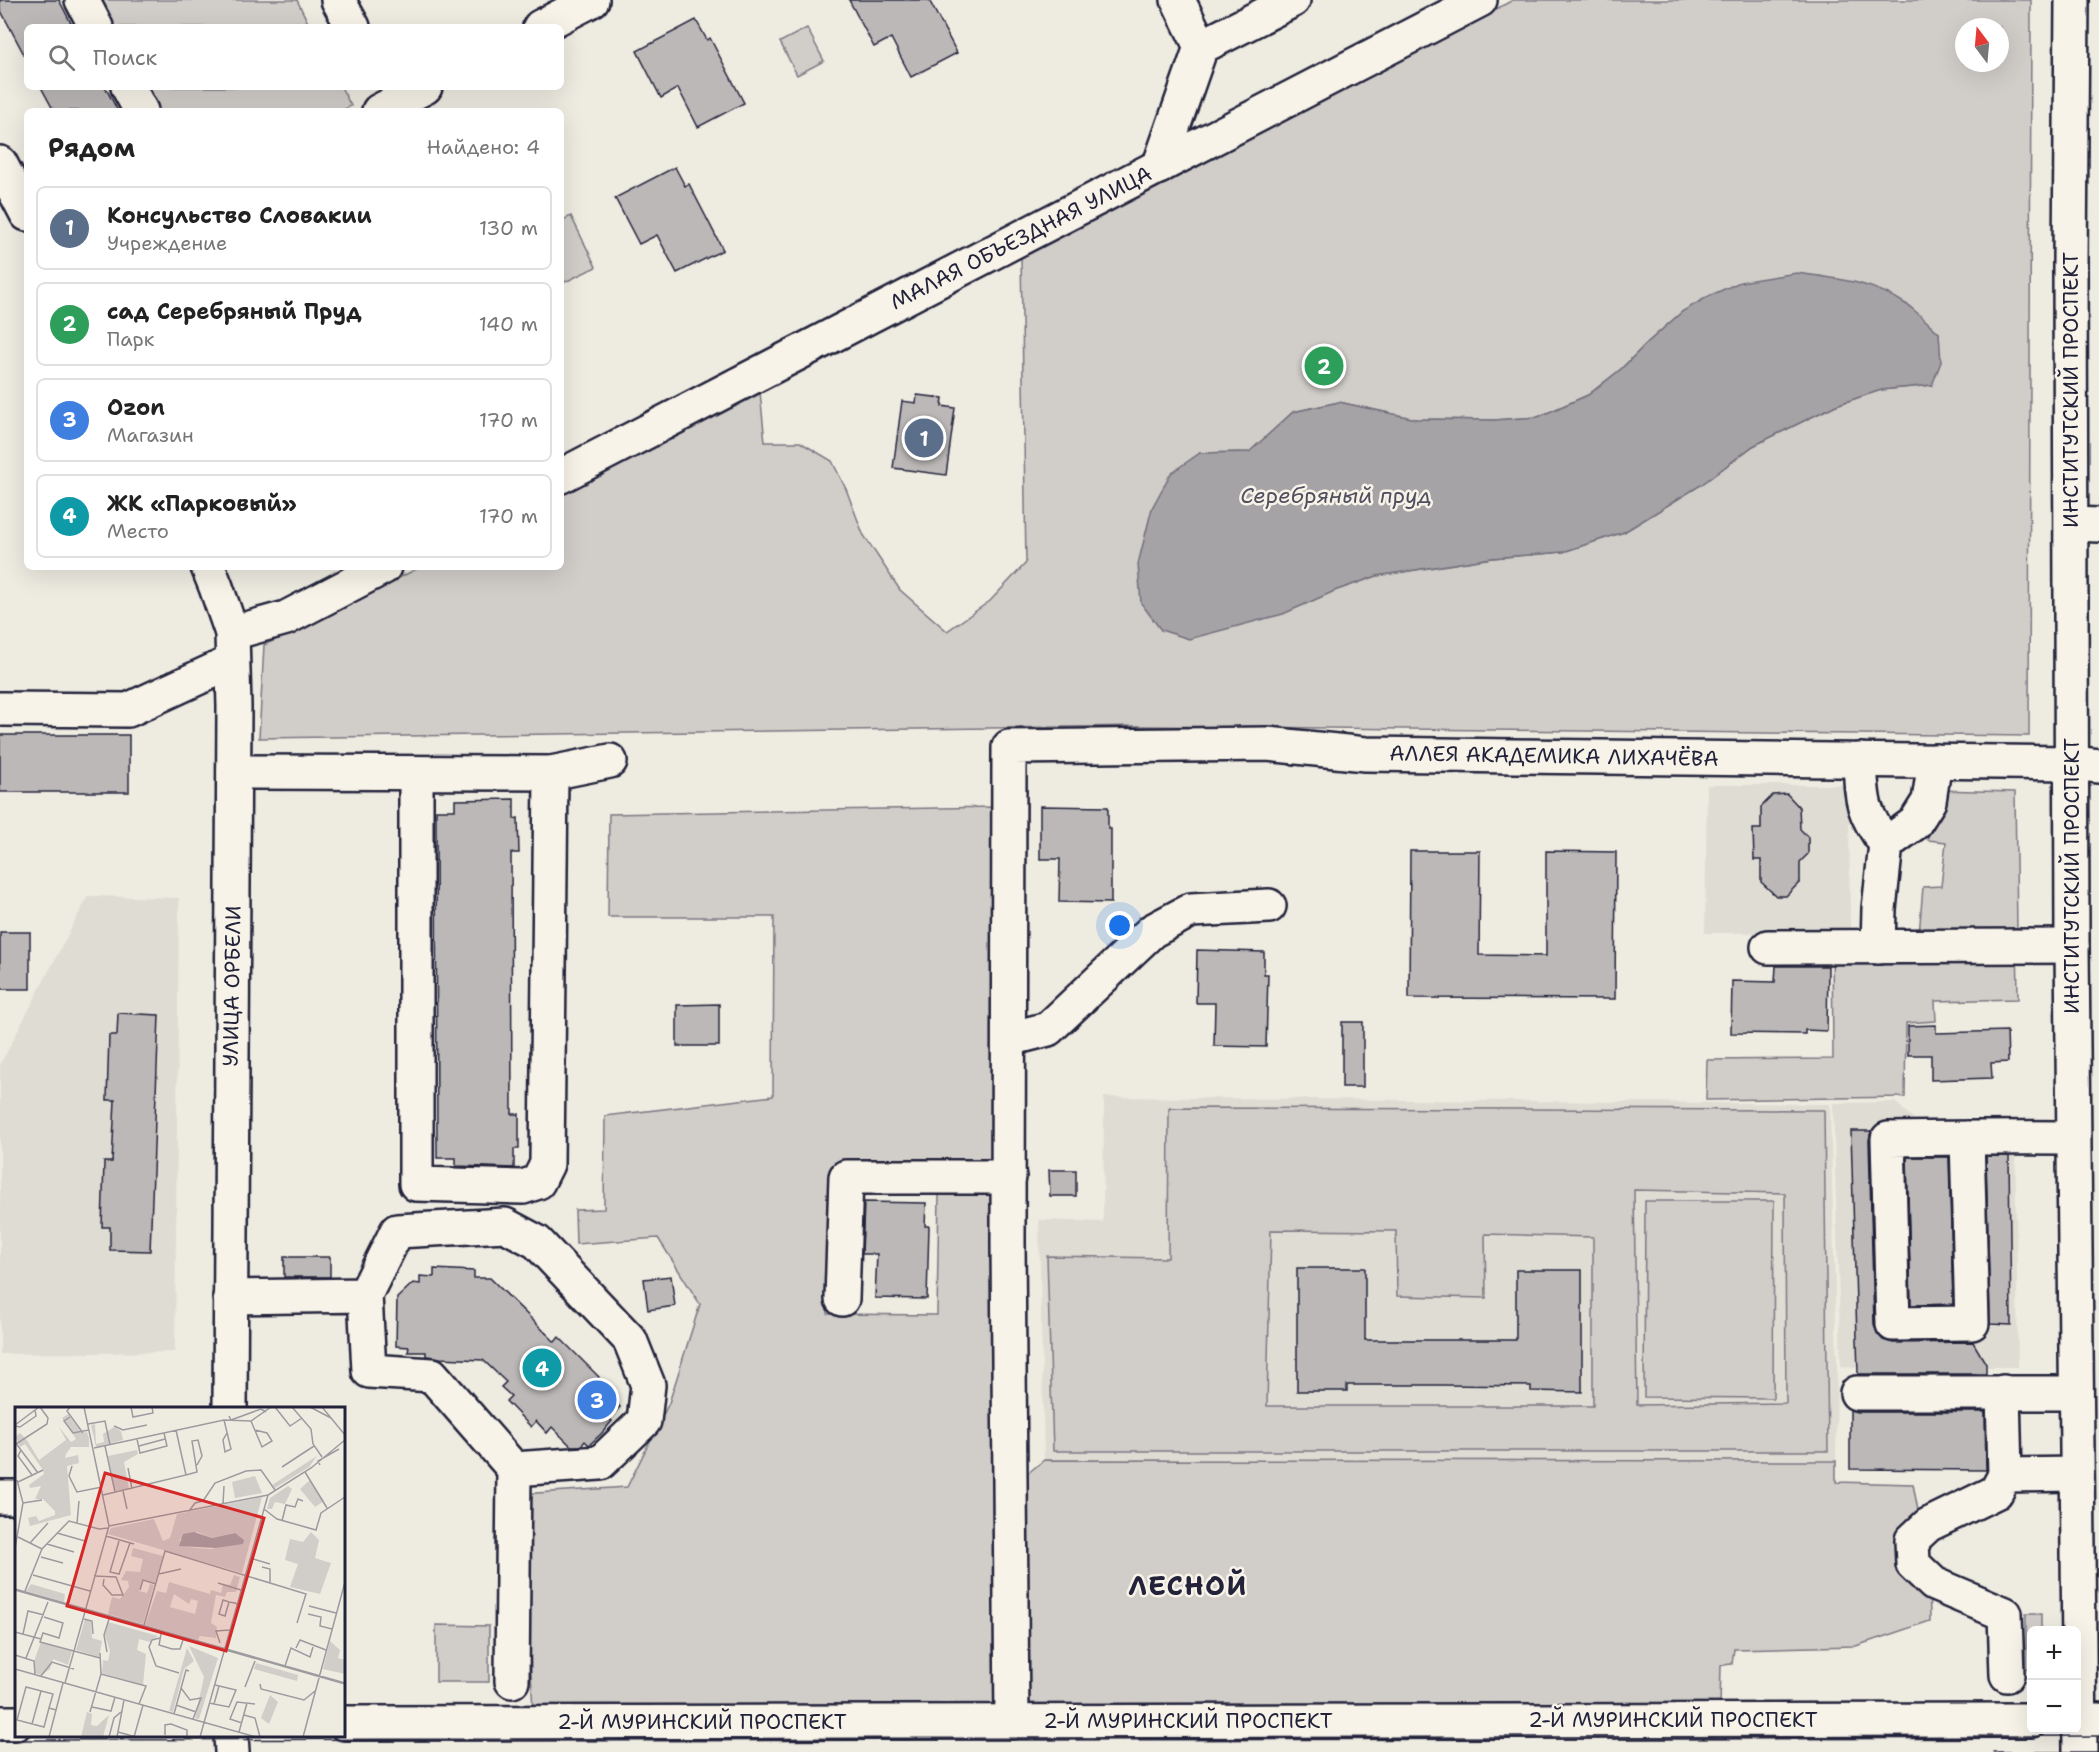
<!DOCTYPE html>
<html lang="ru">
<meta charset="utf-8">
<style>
body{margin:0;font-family:"Shantell Sans",sans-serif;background:#f6f6f6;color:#222}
.controls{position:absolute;right:18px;bottom:18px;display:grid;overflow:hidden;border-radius:9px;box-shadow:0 6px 24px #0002}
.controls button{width:54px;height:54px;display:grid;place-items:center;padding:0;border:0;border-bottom:2px solid #e0e0e0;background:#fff;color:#222;font:30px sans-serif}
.compass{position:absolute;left:1955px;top:18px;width:54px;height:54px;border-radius:50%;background:#fff;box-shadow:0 6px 24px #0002;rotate:344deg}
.you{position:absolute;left:1120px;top:926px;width:21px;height:21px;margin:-15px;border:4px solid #fff;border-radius:50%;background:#1a73e8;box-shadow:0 0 0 9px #1a73e833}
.badge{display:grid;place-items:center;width:39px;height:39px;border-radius:50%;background:#1f6fb2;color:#fff;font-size:20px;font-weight:700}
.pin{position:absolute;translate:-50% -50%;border:3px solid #fff;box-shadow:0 2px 6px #0006}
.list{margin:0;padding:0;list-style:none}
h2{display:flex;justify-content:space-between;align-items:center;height:78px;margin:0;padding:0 24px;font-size:26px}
h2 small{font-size:20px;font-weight:400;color:#767676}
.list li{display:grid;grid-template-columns:39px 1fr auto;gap:18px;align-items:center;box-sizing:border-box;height:84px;margin:0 12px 12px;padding:0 12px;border:2px solid #e0e0e0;border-radius:9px}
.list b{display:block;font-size:22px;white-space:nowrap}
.list p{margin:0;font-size:20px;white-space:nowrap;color:#767676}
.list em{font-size:20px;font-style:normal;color:#767676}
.icon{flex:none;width:33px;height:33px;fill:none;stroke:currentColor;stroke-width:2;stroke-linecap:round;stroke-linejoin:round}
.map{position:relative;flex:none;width:2099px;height:1752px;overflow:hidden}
.search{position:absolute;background:#fff;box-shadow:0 6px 24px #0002;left:24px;top:24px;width:540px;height:66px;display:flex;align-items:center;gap:15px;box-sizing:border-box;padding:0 21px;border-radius:9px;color:#767676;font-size:22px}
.panel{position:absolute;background:#fff;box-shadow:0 6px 24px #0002;left:24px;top:108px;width:540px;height:462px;border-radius:9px}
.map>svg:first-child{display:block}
</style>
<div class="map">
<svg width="2099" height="1752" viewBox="0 0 2099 1752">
<rect width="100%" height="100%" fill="#eeebe1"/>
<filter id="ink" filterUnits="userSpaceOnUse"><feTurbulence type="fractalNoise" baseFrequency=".0167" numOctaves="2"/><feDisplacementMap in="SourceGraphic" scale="12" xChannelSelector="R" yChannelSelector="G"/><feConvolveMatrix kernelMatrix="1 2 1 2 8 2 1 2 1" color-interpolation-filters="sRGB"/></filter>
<g filter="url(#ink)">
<!-- built -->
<g fill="#dfdcd4">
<path d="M1707 785H1849L1850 932 1705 933Z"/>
<path d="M88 896 179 898 175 1352 0 1354V1065Z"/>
<path d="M1104 1097 1830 1104 1837 1364 1836 1461 1044 1460 1039 1220 1103 1222Z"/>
<path d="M1895 1102 1925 1129 2015 1128 2018 1367H1841L1833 1103Z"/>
</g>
<!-- green -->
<g fill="#d1cdc9" stroke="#7a7882" stroke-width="1.5" fill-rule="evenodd">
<path d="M93 0H297L310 27H108Z"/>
<path d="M1513 0H2031L2029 736 1141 726 259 738 264 645 313 623 420 567H561V494L760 392 765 442H800L832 461 846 489 863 534 900 590 947 631 990 601 1026 563 1021 256 1151 191ZM1964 27H2000V63H1964ZM1886 293 1908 305 1939 333 1932 385 1881 390 1836 405 1753 446 1701 485 1624 532 1563 552 1492 558 1377 576 1337 590 1200 453 1250 452 1293 412 1339 402 1416 419 1494 420 1538 417 1588 395 1621 369 1648 342 1683 311Z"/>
<path d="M807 28 824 61 797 75 780 42Z"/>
<path d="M139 87H341L351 106 341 111H152Z"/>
<path d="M571 216 596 267 561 284V221Z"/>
<path d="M1935 790 2015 792 2018 999 1935 1001 1936 1021 1906 1023 1905 1097 1706 1100 1707 1060 1833 1059 1832 937 1919 935 1923 887 1941 886 1946 842 1928 840 1929 814Z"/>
<path d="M996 807V1168L833 1166 828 1314 937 1315 939 1193H996L1001 1712 533 1711 522 1494 627 1487 669 1403 700 1304 658 1238 576 1244 575 1210 604 1209 605 1116 773 1096 774 917H608L609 814Z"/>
<path d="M1169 1108 1824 1110 1828 1451H1053L1047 1256 1168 1258ZM1634 1190 1785 1193 1786 1403 1637 1405ZM1271 1230 1396 1231 1397 1296 1486 1298 1485 1234 1593 1237V1406H1267Z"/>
<path d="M1645 1201H1774L1773 1398 1644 1397Z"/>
<path d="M1044 1460 1836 1461V1482L1913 1484 1929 1569 1930 1621 1856 1646 1734 1649 1732 1664 1721 1665 1720 1707 1025 1712 1027 1474Z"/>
<path d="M2026 1614H2041V1630H2032L2031 1668H2026Z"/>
<path d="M436 1625 489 1626V1682H436Z"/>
</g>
<!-- water -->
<path fill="#a6a3a6" stroke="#716f7b" stroke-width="1.5" d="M1797 273C1836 278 1874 282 1907 305 1919 313 1929 324 1939 333L1941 362 1932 385 1881 390 1836 405 1753 446 1701 485 1624 532 1563 552 1492 558 1377 576 1337 590 1283 614 1189 639 1161 630 1141 603 1138 564 1152 508 1171 473 1200 453 1249 452 1293 412 1339 402 1416 419 1494 420 1538 417 1588 395 1621 369 1648 342 1683 311 1709 296 1740 282Z"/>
<!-- building -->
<g fill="#bbb8b7" stroke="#22223b" stroke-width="1.5">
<path d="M0 0H59L73 27H27V60L0 9Z"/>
<path d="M849 0H929L957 53 911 77 891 38 874 47Z"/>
<path d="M696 20 707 40 710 38 744 103 698 127 678 88 661 98 637 51Z"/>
<path d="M41 87H105L118 111H54Z"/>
<path d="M675 167 685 186 689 184 723 250 677 273 657 235 639 244 615 198Z"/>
<path d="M917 395 943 398 942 406 955 408 946 475 893 468 902 401 916 403Z"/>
<rect x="0" y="735" width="129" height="57"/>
<path d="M1787 794 1799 807 1800 829 1808 837V854L1800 862V882L1786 896H1776L1761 882V860H1754L1753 829H1761V807L1773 795Z"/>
<path d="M514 799V819L518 818 519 853H511L512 1114H519V1149H514V1168L456 1166V1158H437L436 810H455V800Z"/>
<path d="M1040 806 1108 807V829H1111V903L1059 902 1060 859H1040Z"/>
<path d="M1410 851H1480L1479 955 1546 956V851L1616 852 1615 999 1409 998Z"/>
<rect x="0" y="932" width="30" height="57"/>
<path d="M1197 950 1264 952V974H1268L1266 1047 1214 1046 1215 1003H1196Z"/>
<path d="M1776 966H1828L1827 1031 1805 1030V1034L1731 1033 1732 981 1775 982Z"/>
<path d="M719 1004V1046H677V1005Z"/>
<path d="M118 1013 159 1015 150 1251 110 1250V1227H102L104 1162H112L115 1100H107L109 1035H117Z"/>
<rect x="1342" y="1022" width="21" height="65"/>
<path d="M1936 1025V1033L2007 1031 2008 1062 1991 1063 1992 1078 1931 1080V1055H1908V1026Z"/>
<path d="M1851 1131H1871L1869 1140 1874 1324 1877 1333 1883 1340 1893 1343 1973 1342 1986 1364V1374H1858Z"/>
<path d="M1986 1156H2009L2011 1325 1990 1324Z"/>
<path d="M1907 1157H1949L1953 1304 1911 1305Z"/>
<path d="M1049 1170H1076V1196H1050Z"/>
<path d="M864 1202 926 1203 925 1226H929L927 1299 875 1298 877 1254H862Z"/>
<rect x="284" y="1257" width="46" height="20"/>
<path d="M1297 1268H1365V1340H1516V1270H1582V1392L1531 1391V1386L1442 1385H1347V1391H1297Z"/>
<path d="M434 1269 474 1271V1278H490L555 1342 559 1337 599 1377 595 1382 620 1407 609 1418 612 1421 601 1434 589 1445 585 1441 581 1446H571L552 1427 547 1433 536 1421 531 1427 506 1401 511 1396 501 1387 506 1382 483 1360 440 1358 426 1356V1352H408L409 1347 396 1346 397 1298 413 1283 420 1284V1276L434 1277Z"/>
<path d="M671 1276 675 1306 648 1310 644 1279Z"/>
<path d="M1850 1410 1857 1412H1985L1986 1470 1850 1469Z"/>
</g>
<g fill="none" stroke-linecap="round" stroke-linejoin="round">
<defs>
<g id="minor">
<path d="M82 0 96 27"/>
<path d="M338 0 353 27"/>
<path d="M1178 0 1201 47"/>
<path d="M2072 0 2070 265 2072 946 2080 1752"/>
<path d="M540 27 592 0"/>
<path d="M128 87 141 111"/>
<path d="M379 111 425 87"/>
<path d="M0 163 27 214"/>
<path d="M1159 167 1201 47 1293 0"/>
<path d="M561 476 1480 0"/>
<path d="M2072 524 2099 525"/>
<path d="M208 567 216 587 232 633 234 707 230 1408"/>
<path d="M232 633 286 618 384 567"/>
<path d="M0 709 128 710 232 662"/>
<path d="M1860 760C1862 800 1861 811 1886 844L1879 909 1878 947"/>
<path d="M234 772 551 773 610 761"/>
<path d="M416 773V1184L523 1187 538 1182 547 1164 551 773"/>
<path d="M1886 844 1915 823 1929 801 1935 761"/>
<path d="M1768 947 2072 946"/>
<path d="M1009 1039 1048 1029 1152 931 1191 910 1269 906"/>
<path d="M1967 1138 1972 1323 1893 1324 1888 1139C1950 1138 2012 1137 2073 1138"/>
<path d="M230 1297 365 1295 397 1231 505 1225 537 1242 630 1340 648 1385 644 1421 600 1463 514 1469 432 1375 369 1371 365 1295"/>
<path d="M842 1299 846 1177H1009"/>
<path d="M2003 1392 2005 1475"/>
<path d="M1857 1393H2075"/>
<path d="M0 1497H16"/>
<path d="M2007 1675 2005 1614 1934 1584 1913 1564 1912 1540 1928 1525 1996 1492 2005 1475 2077 1474"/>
<path d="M512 1681 514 1469"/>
<path d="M1012 1722 1008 1243 1009 747 1267 744 1366 754 2072 763 2099 766"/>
<path d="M231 1736 232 1752"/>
</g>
<g id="major">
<path d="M2076 1720H2099"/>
<path d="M0 1723H16"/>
<path d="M344 1723 2032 1720"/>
</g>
</defs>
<!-- minor casing -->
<use href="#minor" stroke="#22223b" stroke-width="38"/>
<!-- major casing -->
<use href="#major" stroke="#22223b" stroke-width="38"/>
<!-- minor -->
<use href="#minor" stroke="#f7f3e8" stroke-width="33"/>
<!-- major -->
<use href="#major" stroke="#f7f3e8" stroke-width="33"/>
<!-- tram -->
<g stroke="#22223b" stroke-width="1.5">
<path d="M0 1740 2099 1736"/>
<path d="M1993 1752H2099"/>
</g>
</g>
</g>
<g text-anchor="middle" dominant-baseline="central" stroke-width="5" stroke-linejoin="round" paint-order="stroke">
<!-- street labels -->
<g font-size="21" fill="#22223b" stroke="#f7f3e8">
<text transform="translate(1021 238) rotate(-27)">МАЛАЯ ОБЪЕЗДНАЯ УЛИЦА</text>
<text transform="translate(2071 390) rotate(-90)">ИНСТИТУТСКИЙ ПРОСПЕКТ</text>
<text transform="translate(1554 756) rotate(1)">АЛЛЕЯ АКАДЕМИКА ЛИХАЧЁВА</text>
<text transform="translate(2072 876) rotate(-90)">ИНСТИТУТСКИЙ ПРОСПЕКТ</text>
<text transform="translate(232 986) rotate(-89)">УЛИЦА ОРБЕЛИ</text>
<text x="1673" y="1720">2-Й МУРИНСКИЙ ПРОСПЕКТ</text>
<text x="1188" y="1721">2-Й МУРИНСКИЙ ПРОСПЕКТ</text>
<text x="702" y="1722">2-Й МУРИНСКИЙ ПРОСПЕКТ</text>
</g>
<!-- water labels -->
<g font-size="22" font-style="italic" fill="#504f60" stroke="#f7f3e8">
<text x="1336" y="495">Серебряный пруд</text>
</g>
<!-- district labels -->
<g font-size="27" font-weight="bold" letter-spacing="1.5" fill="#22223b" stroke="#f7f3e8">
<text x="1188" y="1585">ЛЕСНОЙ</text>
</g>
</g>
<!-- overview -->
<g transform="translate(15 1407)">
<rect width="330" height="330" fill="#eeebe1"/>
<path d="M53 7 67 26 72 25 74 32V40H56L51 47 50 51 63 48 64 56 52 59 56 108 15 119 13 111 21 109 24 114 40 108V104L28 92H20L26 79 15 81 14 78 29 67 28 63 10 37 5 40 0 30 5 26 12 33 24 53 51 33 44 20 56 35 61 32 47 11ZM80 17 81 37 89 35 88 27 99 20 106 24 108 33 81 40 76 18ZM122 43 123 47 109 55 114 82 100 84 93 49ZM302 49 294 60 260 81 257 78ZM240 69 247 86 220 91 217 75ZM295 73 309 94 300 100 285 82ZM273 79 277 82 270 97 260 95 257 102H252L255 91ZM247 90 227 166 93 127 96 121 139 112 148 134 155 131 162 107ZM182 125 197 131 220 126 224 136 196 142 174 140 164 133ZM296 125 304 133 300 151 316 156 305 187 275 180 283 157 270 153 275 132 288 135ZM118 141 148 149 140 176 128 172 124 184 132 186 135 177 139 178 128 217 93 207 97 190 105 192 114 180 113 174 106 173 111 164 125 165 128 152 116 149ZM219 168 225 170 221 185H212L210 190 201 188 196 216 202 220 201 231 185 229 183 233 130 218 142 184 151 186 154 175 195 187 196 183 206 186 208 177 215 178ZM159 187 174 197 176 192 183 194 180 207 155 200ZM16 177 50 187 49 195 11 184ZM70 212 76 214 77 231 87 234 84 250 61 243ZM93 215 143 229 135 235 124 232 122 243 131 247 128 278 87 266 88 253 93 254 95 244 90 228ZM315 234 325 243 323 251 330 253V267L308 262ZM26 235 57 244 53 258 38 252 35 262 26 268 20 266 19 254ZM174 239 203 251 184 312 180 311 189 270ZM172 241 179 254 169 262 158 305 154 304ZM241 256 283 268 282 274 239 262ZM255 288 263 295 254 317 246 311ZM72 305 77 307 76 318 82 319 94 308 88 330H66Z" fill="#d1cdc9" fill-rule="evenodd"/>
<path d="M179 125 197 131 220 126 229 133 228 137 201 141 164 139 168 127Z" fill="#a6a3a6"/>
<path fill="none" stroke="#9c9b9f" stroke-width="1.5" d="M55 0 52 4 68 26M116 0 118 10 138 6 137 0M260 0 275 19 287 11M277 0 296 22 298 37 307 50M295 0 316 11M307 0 330 28M214 9 216 13 246 2 251 5M55 10 49 14 58 26 74 23M209 13 216 42 210 45 208 33 212 26M236 14 247 40 257 34 252 26 240 23M73 17 90 14 95 38M0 18 24 0M0 19 5 20 21 9 20 3M99 19 108 23 132 18M122 32 125 46 152 39 149 26M0 35 23 66M1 37 32 17 33 11 25 0M90 39 100 85M124 39 150 32M79 41 209 13 236 14 256 0M6 43 3 49 17 68M305 58 303 54 324 42M57 59 54 69 62 85 87 80M267 60 299 39M113 61 117 82M290 65 312 101M171 68 182 65 177 34 183 33 187 49 182 58M3 75 28 63M108 84 112 102M88 88 171 68 161 23M8 96 27 93M208 97 209 79M249 102 262 112 301 123 306 106 330 90M174 104 180 96 188 94 200 76 231 64 246 63 260 83M267 114 271 98 280 100 283 92 288 94M62 116 64 94M94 119 253 88M42 126 70 134M91 129 119 137M3 130 27 142M104 134 95 165 104 167 115 136M15 136 33 116M32 137 59 145M0 141 8 96 2 73M26 150 48 156M235 151 255 157M247 160 255 162V177M144 167 166 162M18 168 75 184M79 169 101 170 108 188H97L88 178 89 172M203 176 226 183M0 182 330 276M0 183 330 277M125 183 128 173 141 177M10 184 27 142 54 114 84 122 93 121M214 195 210 209 204 207 208 193 214 195 220 196 222 197M294 199 321 206M293 207 306 210 305 219 317 222M29 210 48 216 44 231 28 226 25 235 85 251M69 212 77 214 78 227M129 218 150 144 291 187 282 216M0 225 26 232M8 227 13 204 29 208M146 227 144 238 157 242H165L168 233M145 231 137 233 134 240 141 259 164 266M205 236 201 224 215 223M281 241 285 233 311 243M92 245 89 228 94 212M0 248 19 254 20 268M11 251 33 195M270 259 276 241 295 250 298 240M0 262 241 330M86 267 131 279 124 297M26 269 37 255 59 262M50 276 94 119 69 0M245 277 246 282 289 293 300 284M230 280 240 254M166 281 175 293 186 291 178 312M194 296 214 300 221 283 200 278M199 297 204 279M161 298 181 305M77 300 96 304 100 290M34 301 38 287 11 280 2 313 29 320 34 301 41 303M75 305 86 267 85 246M159 307 171 263 174 264M229 308 240 311 245 330M227 316 215 312 222 295 240 297M17 317 26 284M103 325 121 330M224 325 232 296M150 328V318L156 317 172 323V330M34 330 48 276M94 330 99 311 106 305M102 330 109 293M119 330 128 298M185 330 253 88 296 61 330 33M288 330 330 175"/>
<path fill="#d62828" fill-opacity="0.15" stroke="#d62828" stroke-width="3" d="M90 66 249 111 211 244 52 199Z"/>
<rect width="330" height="330" fill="none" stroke="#22223b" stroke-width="3"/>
</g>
</svg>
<div class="controls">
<button>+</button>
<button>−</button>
</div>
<svg class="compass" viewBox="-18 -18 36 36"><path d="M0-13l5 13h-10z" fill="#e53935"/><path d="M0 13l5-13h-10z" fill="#767676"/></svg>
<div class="you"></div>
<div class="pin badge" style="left:924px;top:438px;background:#5c6f8a">1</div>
<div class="pin badge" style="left:1324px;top:366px;background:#2e9e5b">2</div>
<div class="pin badge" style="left:597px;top:1400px;background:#3f7fe0">3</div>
<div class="pin badge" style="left:542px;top:1368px;background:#0f9aa8">4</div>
<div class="search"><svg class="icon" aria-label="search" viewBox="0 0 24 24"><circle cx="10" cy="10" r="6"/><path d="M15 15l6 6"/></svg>Поиск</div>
<section class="panel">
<h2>Рядом<small>Найдено: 4</small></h2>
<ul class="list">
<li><span class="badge" style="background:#5c6f8a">1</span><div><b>Консульство Словакии</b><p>Учреждение</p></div><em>130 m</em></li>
<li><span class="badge" style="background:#2e9e5b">2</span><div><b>сад Серебряный Пруд</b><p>Парк</p></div><em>140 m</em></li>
<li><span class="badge" style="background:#3f7fe0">3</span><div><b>Ozon</b><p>Магазин</p></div><em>170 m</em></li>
<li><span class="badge" style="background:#0f9aa8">4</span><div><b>ЖК «Парковый»</b><p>Место</p></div><em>170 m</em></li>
</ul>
</section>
</div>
